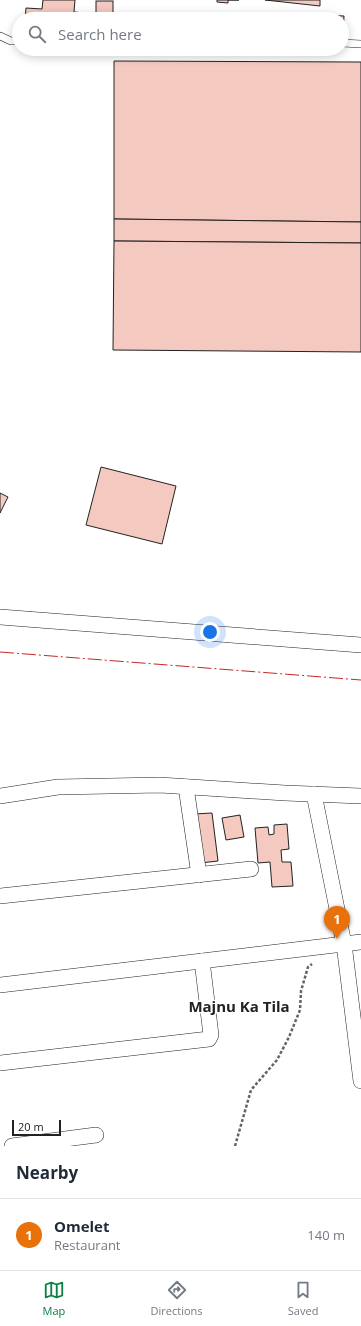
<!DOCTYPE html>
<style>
body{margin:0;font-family:"Open Sans",sans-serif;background:#f6f6f7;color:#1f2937}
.scale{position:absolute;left:12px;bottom:10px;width:49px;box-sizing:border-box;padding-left:4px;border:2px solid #222;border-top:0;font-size:11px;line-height:14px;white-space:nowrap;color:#222;-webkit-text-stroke:3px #fff;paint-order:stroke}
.you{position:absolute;left:210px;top:632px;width:14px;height:14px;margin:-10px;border:3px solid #fff;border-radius:50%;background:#1a73e8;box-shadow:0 0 0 6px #1a73e833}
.badge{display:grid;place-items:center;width:26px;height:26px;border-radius:50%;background:#0b8043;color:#fff;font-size:13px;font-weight:700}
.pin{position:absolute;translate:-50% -33px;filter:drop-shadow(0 1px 2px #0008)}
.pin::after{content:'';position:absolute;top:21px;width:14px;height:12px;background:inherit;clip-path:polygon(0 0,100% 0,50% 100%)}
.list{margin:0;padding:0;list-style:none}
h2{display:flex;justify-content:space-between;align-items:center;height:52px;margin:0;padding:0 16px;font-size:17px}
h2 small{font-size:13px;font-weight:400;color:#747a83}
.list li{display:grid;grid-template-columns:26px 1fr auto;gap:12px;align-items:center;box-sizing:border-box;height:72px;padding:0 16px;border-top:1px solid #e0e1e3}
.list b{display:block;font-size:15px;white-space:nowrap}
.list p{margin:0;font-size:13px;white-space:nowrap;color:#747a83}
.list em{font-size:13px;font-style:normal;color:#747a83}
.icon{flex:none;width:22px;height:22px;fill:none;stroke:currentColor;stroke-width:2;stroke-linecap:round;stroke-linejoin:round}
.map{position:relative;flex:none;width:361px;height:1146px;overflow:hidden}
.search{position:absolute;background:#fff;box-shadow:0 2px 10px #0003;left:12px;right:12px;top:12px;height:44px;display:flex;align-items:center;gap:10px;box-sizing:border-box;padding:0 14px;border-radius:22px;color:#747a83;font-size:15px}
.sheet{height:124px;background:#fff}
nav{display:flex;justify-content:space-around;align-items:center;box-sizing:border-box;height:56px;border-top:1px solid #e0e1e3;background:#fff;font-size:11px;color:#747a83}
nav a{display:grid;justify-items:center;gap:2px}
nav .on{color:#0b8043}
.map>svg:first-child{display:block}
</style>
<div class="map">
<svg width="361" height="1146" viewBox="0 0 361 1146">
<rect width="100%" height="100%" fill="#fff"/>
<!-- building -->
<g fill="#f3c9c0" stroke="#222">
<path d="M43 0H75L74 12 85 13V19H25L26 8 42 9Z"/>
<path d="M217 0H239H228V3L217 2Z"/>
<path d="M265 0H320V6Z"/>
<rect x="96" y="1" width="17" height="18"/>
<path d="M316 15 344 16 343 37H342V19H316Z"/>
<path d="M114 61 361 62V222L114 219Z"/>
<path d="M114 219 361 222V243L114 241Z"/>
<path d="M114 241 361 243V352L113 350Z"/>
<path d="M101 467 176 486 162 544 86 525Z"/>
<path d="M0 493 8 497 0 513Z"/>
<path d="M212 813 218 861 200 863 194 814Z"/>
<path d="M240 815 244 837 226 840 222 818Z"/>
<path d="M287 824 289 849 281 850 282 862H291L293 886 272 887 270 862 258 863 255 828 268 827 269 835 274 834V825Z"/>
</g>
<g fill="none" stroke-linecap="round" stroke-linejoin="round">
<defs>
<g id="lane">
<path d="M0 36 11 41H19"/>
<path d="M342 43 361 44"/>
</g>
<g id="street">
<path d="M0 617 361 645"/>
<path d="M186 787 199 875"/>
<path d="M314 794 344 944 361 1081"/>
<path d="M0 796 58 787 160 785 285 793 361 796"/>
<path d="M0 896 251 869"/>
<path d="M0 985 361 942"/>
<path d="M0 1063 209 1039 211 1035 202 961"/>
<path d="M12 1146 96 1135"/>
</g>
</defs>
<!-- lane casing -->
<use href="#lane" stroke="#222" stroke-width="8"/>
<!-- street casing -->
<use href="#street" stroke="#222" stroke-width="16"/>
<!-- path -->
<path stroke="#646464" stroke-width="2.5" stroke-dasharray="3 2" stroke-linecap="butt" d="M235 1146 251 1090 277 1060 289 1037 300 1010 301 991 308 967 312 964"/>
<!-- lane -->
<use href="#lane" stroke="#fff" stroke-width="7"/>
<!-- street -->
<use href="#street" stroke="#fff" stroke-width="15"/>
<!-- power -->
<path stroke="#c62828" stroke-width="1" stroke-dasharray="14 3 2 3" stroke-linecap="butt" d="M0 652 361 680"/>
</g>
<g text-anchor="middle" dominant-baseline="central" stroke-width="3" stroke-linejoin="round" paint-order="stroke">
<!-- district labels -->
<g font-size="15" font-weight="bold" fill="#222" stroke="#fff">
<text x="239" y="1006">Majnu Ka Tila</text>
</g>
</g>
</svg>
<div class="scale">20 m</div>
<div class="you"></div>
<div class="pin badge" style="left:337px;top:939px;background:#e8710a">1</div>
<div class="search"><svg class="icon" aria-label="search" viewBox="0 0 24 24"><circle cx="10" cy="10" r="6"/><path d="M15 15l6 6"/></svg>Search here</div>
</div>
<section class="sheet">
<h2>Nearby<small></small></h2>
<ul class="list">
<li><span class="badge" style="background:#e8710a">1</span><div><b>Omelet</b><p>Restaurant</p></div><em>140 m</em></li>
</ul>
</section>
<nav>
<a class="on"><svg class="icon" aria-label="map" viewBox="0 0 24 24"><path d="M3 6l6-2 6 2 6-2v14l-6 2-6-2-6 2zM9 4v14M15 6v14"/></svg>Map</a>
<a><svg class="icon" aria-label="directions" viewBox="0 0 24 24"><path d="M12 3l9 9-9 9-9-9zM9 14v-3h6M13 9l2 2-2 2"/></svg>Directions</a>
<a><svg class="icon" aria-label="saved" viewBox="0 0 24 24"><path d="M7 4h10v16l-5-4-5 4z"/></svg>Saved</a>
</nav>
